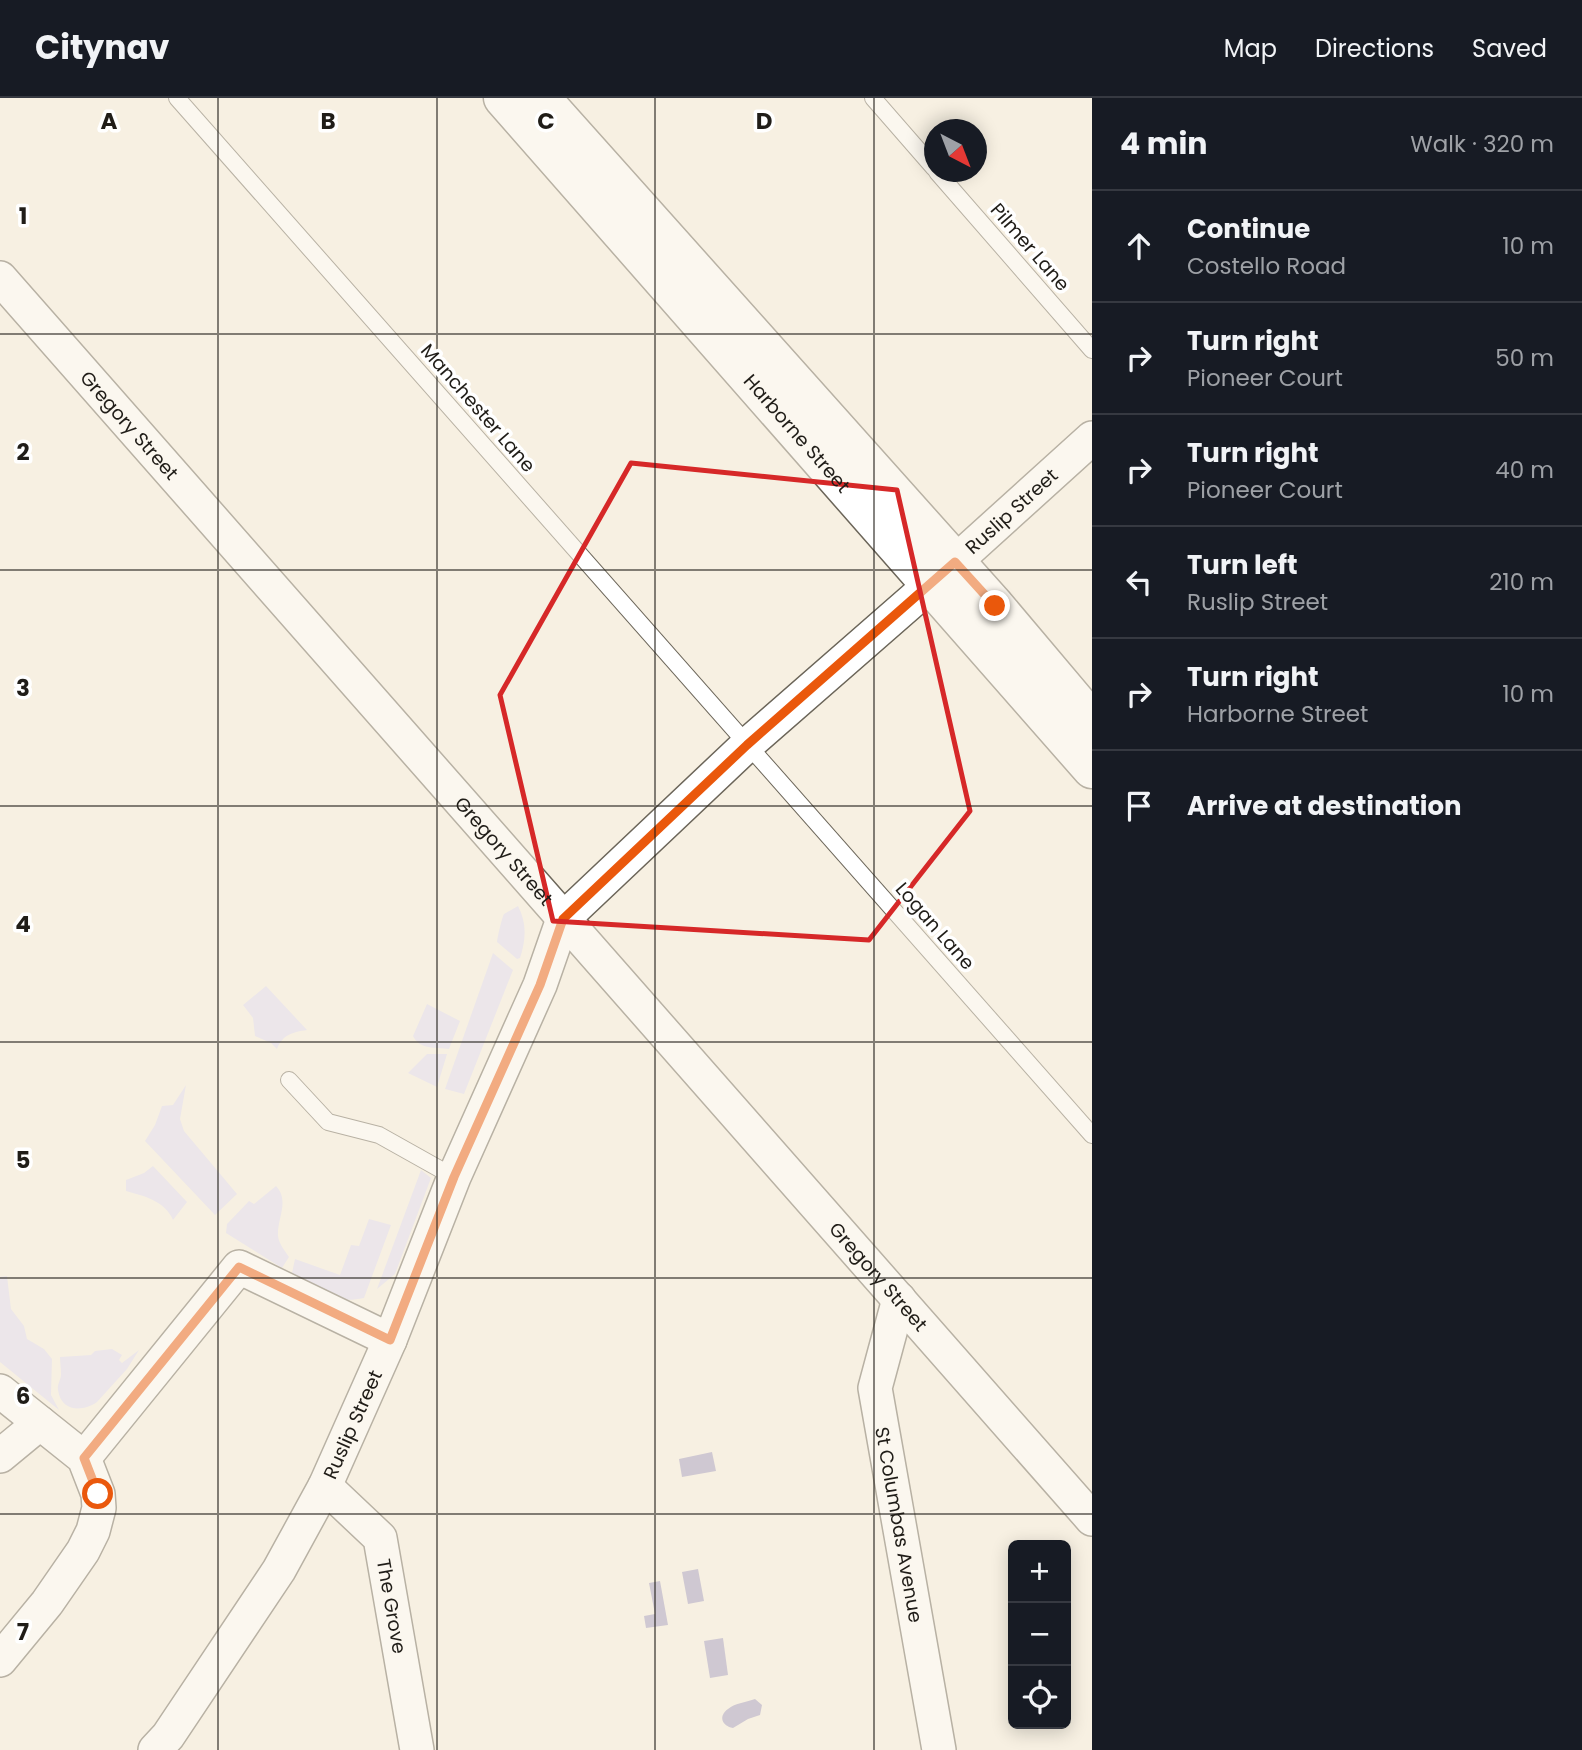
<!DOCTYPE html>
<meta charset="utf-8">
<style>
body{margin:0;font-family:Poppins,sans-serif;background:#242831;color:#f1f3f6}
.controls{position:absolute;right:21px;bottom:21px;display:grid;overflow:hidden;border-radius:10px;box-shadow:0 4px 18px #0003}
.controls button{width:63px;height:63px;display:grid;place-items:center;padding:0;border:0;border-bottom:2px solid #363941;background:#171b24;color:#f1f3f6;font:35px sans-serif}
.compass{position:absolute;left:924px;top:21px;width:63px;height:63px;border-radius:50%;background:#171b24;box-shadow:0 4px 18px #0003;rotate:138deg}
.stop{position:absolute;width:21px;height:21px;margin:-16px;border:5px solid #ea580c;border-radius:50%;background:#fff}
.stop.end{background:#ea580c;border-color:#fff;box-shadow:0 2px 7px #0008}
.list{margin:0;padding:0;list-style:none}
h2{display:flex;justify-content:space-between;align-items:center;height:91px;margin:0;padding:0 28px;font-size:30px}
h2 small{font-size:23px;font-weight:400;color:#9ea1a6}
.list li{display:grid;grid-template-columns:46px 1fr auto;gap:21px;align-items:center;box-sizing:border-box;height:112px;padding:0 28px;border-top:2px solid #363941}
.list b{display:block;font-size:26px;white-space:nowrap}
.list p{margin:0;font-size:23px;white-space:nowrap;color:#9ea1a6}
.list em{font-size:23px;font-style:normal;color:#9ea1a6}
.icon{flex:none;width:38px;height:38px;fill:none;stroke:currentColor;stroke-width:2;stroke-linecap:round;stroke-linejoin:round}
.map{position:relative;flex:none;width:1092px;height:1652px;overflow:hidden}
header{display:flex;align-items:center;gap:42px;box-sizing:border-box;height:98px;padding:0 35px;background:#171b24;border-bottom:2px solid #363941}
header strong{font-size:33px}
nav{display:flex;gap:38px;margin-inline-start:auto;font-size:24px}
main{display:flex}
aside{flex:1;background:#171b24}
.map>svg:first-child{display:block}
</style>
<header>
<strong>Citynav</strong>
<nav><a>Map</a><a>Directions</a><a>Saved</a></nav>
</header>
<main>
<div class="map">
<svg width="1092" height="1652" viewBox="0 0 1092 1652">
<rect width="100%" height="100%" fill="#f7f0e2"/>
<!-- green -->
<g fill="#dddaf3">
<path d="M518 808C527 825 526 842 520 860L517 861 497 844C497 841 502 819 504 816Z"/>
<path d="M493 855 513 872 464 996 445 991Z"/>
<path d="M266 888 307 932C293 934 282 937 277 951L271 945 255 938 253 920 243 907Z"/>
<path d="M427 906 460 923 449 951C435 949 420 952 413 938Z"/>
<path d="M427 956H447L437 989 408 975Z"/>
<path d="M186 987 180 1021 184 1033 237 1096 215 1117 145 1043 155 1027 162 1008 173 1007Z"/>
<path d="M153 1068 187 1104 173 1122C165 1103 144 1098 126 1093V1082L144 1075Z"/>
<path d="M421 1072 431 1080 395 1176 377 1191Z"/>
<path d="M276 1088C290 1103 277 1120 278 1138 279 1146 285 1153 289 1159L282 1170 226 1135 227 1126 249 1103 254 1106Z"/>
<path d="M369 1121 391 1127 364 1200C332 1207 317 1192 292 1175L295 1161 340 1177 351 1147 359 1148Z"/>
<path d="M7 1178 11 1211 24 1228 27 1241 44 1251 52 1261 51 1297 59 1312 0 1264V1179Z"/>
<path d="M112 1251 122 1257 119 1262 122 1265 139 1252 127 1271 97 1304C83 1314 61 1314 58 1292 57 1286 61 1282 61 1276 61 1270 60 1264 60 1259L91 1257 95 1253Z"/>
</g>
<!-- water -->
<g fill="#9e98be">
<path d="M712 1354 716 1373 682 1379 679 1361Z"/>
<path d="M698 1471 704 1503 688 1506 682 1474Z"/>
<path d="M660 1483 668 1527 646 1530 644 1518 655 1516 649 1485Z"/>
<path d="M723 1540 728 1577 710 1580 704 1543Z"/>
<path d="M755 1601 762 1607 760 1617 748 1621 733 1630C722 1628 718 1618 728 1611 735 1605 747 1604 755 1601Z"/>
</g>
<g fill="none" stroke-linecap="round" stroke-linejoin="round">
<defs>
<g id="service">
<path d="M177 0 1092 1037"/>
<path d="M873 0 934 70"/>
<path d="M937 74 1092 252"/>
<path d="M289 982 328 1024 379 1037 454 1079"/>
</g>
<g id="minor">
<path id="s1" d="M0 180 1092 1421"/>
<path id="s2" d="M899 1201 875 1290 939 1652"/>
<path d="M0 1293 84 1360 98 1396 99 1410 93 1433 83 1453 47 1505 0 1562"/>
<path d="M0 1358 40 1325"/>
<path d="M84 1360 239 1169 390 1242"/>
<path id="s3" d="M325 1388 380 1440 417 1652"/>
<path id="s4" d="M155 1652 168 1638 279 1472 325 1388 390 1242 454 1079 540 887 563 821 747 647 913 502 1092 340"/>
</g>
<g id="primary">
<path id="s5" d="M503 0 1092 671"/>
<path d="M541 0 995 508 1092 623"/>
</g>
</defs>
<!-- service casing -->
<use href="#service" stroke="#6b6559" stroke-width="18"/>
<!-- minor casing -->
<use href="#minor" stroke="#6b6559" stroke-width="36"/>
<!-- primary casing -->
<use href="#primary" stroke="#6b6559" stroke-width="41"/>
<!-- service -->
<use href="#service" stroke="#fff" stroke-width="16"/>
<!-- minor -->
<use href="#minor" stroke="#fff" stroke-width="33"/>
<!-- primary -->
<use href="#primary" stroke="#fff" stroke-width="38"/>
</g>
<g fill="none" stroke-linecap="round" stroke-linejoin="round">
<!-- route -->
<path stroke="#ea580c" stroke-width="9" d="M98 1396 84 1360 239 1169 390 1242 454 1079 540 887 563 821 747 647 955 464 995 508"/>
</g>
<!-- marked area -->
<path d="M0 0H1092V1652H0ZM631 365 897 392 970 713 869 842 553 823 500 597Z" fill="#f7f0e2" fill-opacity=".55" fill-rule="evenodd"/>
<path fill="none" stroke="#d62828" stroke-width="5" stroke-linejoin="round" d="M631 365 897 392 970 713 869 842 553 823 500 597Z"/>
<!-- grid -->
<path fill="none" stroke="#201d18" stroke-width="2" stroke-opacity="0.55" d="M218 0V1652M437 0V1652M655 0V1652M874 0V1652M0 236H1092M0 472H1092M0 708H1092M0 944H1092M0 1180H1092M0 1416H1092"/>
<g text-anchor="middle" dominant-baseline="central" stroke-width="7" stroke-linejoin="round" paint-order="stroke">
<!-- street labels -->
<g font-size="19" fill="#201d18" stroke="#fff">
<text transform="translate(1030 149) rotate(49)">Pilmer Lane</text>
<text transform="translate(478 310) rotate(49)">Manchester Lane</text>
<text stroke="none"><textPath href="#s1" startOffset="196">Gregory Street</textPath></text>
<text stroke="none"><textPath href="#s5" startOffset="446">Harborne Street</textPath></text>
<text stroke="none"><textPath href="#s4" startOffset="1536">Ruslip Street</textPath></text>
<text stroke="none"><textPath href="#s1" startOffset="763">Gregory Street</textPath></text>
<text transform="translate(935 828) rotate(49)">Logan Lane</text>
<text stroke="none"><textPath href="#s1" startOffset="1330">Gregory Street</textPath></text>
<text stroke="none"><textPath href="#s4" startOffset="382">Ruslip Street</textPath></text>
<text stroke="none"><textPath href="#s2" startOffset="231">St Columbas Avenue</textPath></text>
<text stroke="none"><textPath href="#s3" startOffset="145">The Grove</textPath></text>
</g>
</g>
<g font-size="23" text-anchor="middle" font-weight="bold" fill="#201d18" stroke="#fff" stroke-width="7" stroke-linejoin="round" paint-order="stroke">
<text x="109" y="31">A</text>
<text x="328" y="31">B</text>
<text x="546" y="31">C</text>
<text x="764" y="31">D</text>
<text x="23" y="126">1</text>
<text x="23" y="362">2</text>
<text x="23" y="598">3</text>
<text x="23" y="834">4</text>
<text x="23" y="1070">5</text>
<text x="23" y="1306">6</text>
<text x="23" y="1542">7</text>
</g>
</svg>
<div class="controls">
<button>+</button>
<button>−</button>
<button><svg class="icon" aria-label="locate" viewBox="0 0 24 24"><circle cx="12" cy="12" r="6"/><path d="M12 2v4M12 18v4M2 12h4M18 12h4"/></svg></button>
</div>
<svg class="compass" viewBox="-18 -18 36 36"><path d="M0-13l5 13h-10z" fill="#e53935"/><path d="M0 13l5-13h-10z" fill="#9ea1a6"/></svg>
<div class="stop" style="left:98px;top:1396px"></div>
<div class="stop end" style="left:995px;top:508px"></div>
</div>
<aside>
<h2>4 min<small>Walk · 320 m</small></h2>
<ul class="list">
<li><svg class="icon" aria-label="ahead" viewBox="0 0 24 24"><path d="M12 20V5M6 11l6-6 6 6"/></svg><div><b>Continue</b><p>Costello Road</p></div><em>10 m</em></li>
<li><svg class="icon" aria-label="right" viewBox="0 0 24 24"><path d="M7 20v-9h11M14 6l5 5-5 5"/></svg><div><b>Turn right</b><p>Pioneer Court</p></div><em>50 m</em></li>
<li><svg class="icon" aria-label="right" viewBox="0 0 24 24"><path d="M7 20v-9h11M14 6l5 5-5 5"/></svg><div><b>Turn right</b><p>Pioneer Court</p></div><em>40 m</em></li>
<li><svg class="icon" aria-label="left" viewBox="0 0 24 24"><path d="M17 20v-9H6M10 6l-5 5 5 5"/></svg><div><b>Turn left</b><p>Ruslip Street</p></div><em>210 m</em></li>
<li><svg class="icon" aria-label="right" viewBox="0 0 24 24"><path d="M7 20v-9h11M14 6l5 5-5 5"/></svg><div><b>Turn right</b><p>Harborne Street</p></div><em>10 m</em></li>
<li><svg class="icon" aria-label="arrive" viewBox="0 0 24 24"><path d="M6 21V4h12l-3 4 3 4H6"/></svg><div><b>Arrive at destination</b></div></li>
</ul>
</aside>
</main>
